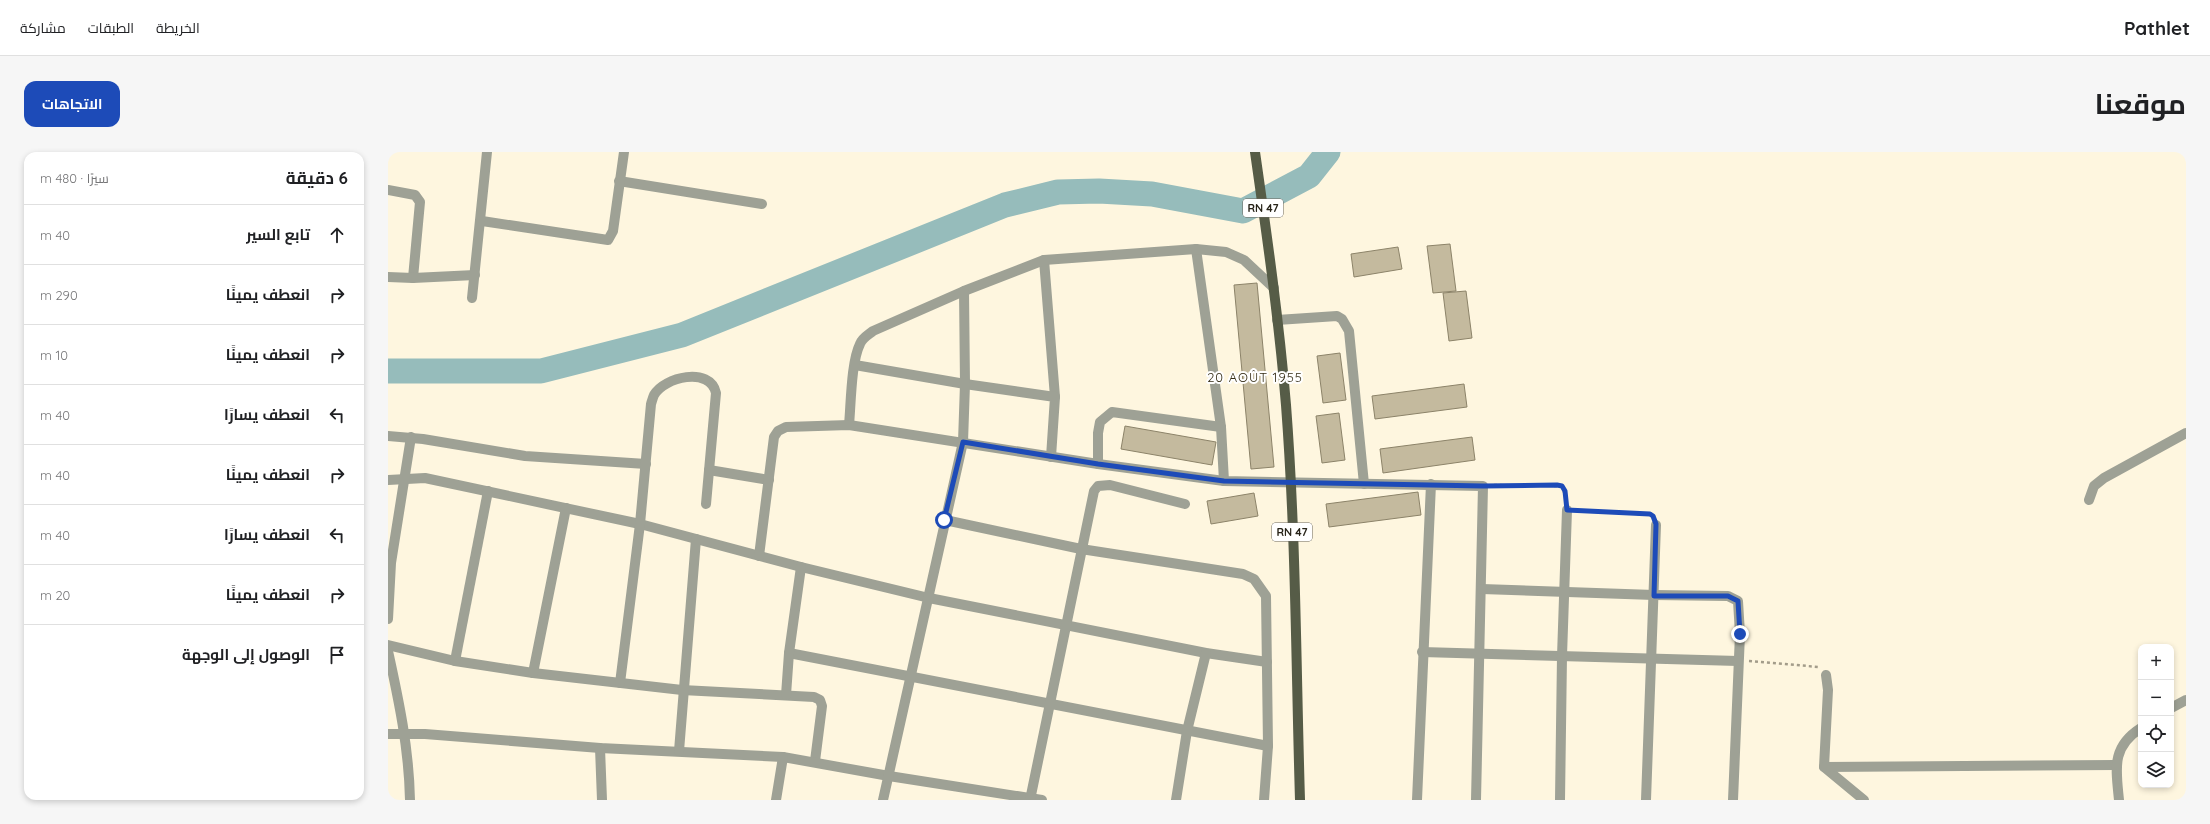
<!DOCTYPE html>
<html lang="ar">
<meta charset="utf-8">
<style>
body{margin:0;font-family:Quicksand,Cairo,sans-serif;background:#f6f6f6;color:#202124;direction:rtl}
.controls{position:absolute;right:12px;bottom:12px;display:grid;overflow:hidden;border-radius:8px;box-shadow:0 2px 6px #0003}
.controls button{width:36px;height:36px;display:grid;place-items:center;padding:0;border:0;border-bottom:1px solid #e0e0e0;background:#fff;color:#202124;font:20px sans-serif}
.stop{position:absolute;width:12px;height:12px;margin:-9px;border:3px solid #1d4bb8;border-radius:50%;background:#fff}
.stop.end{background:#1d4bb8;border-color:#fff;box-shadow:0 1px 4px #0008}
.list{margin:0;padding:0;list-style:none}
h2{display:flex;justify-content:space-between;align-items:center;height:52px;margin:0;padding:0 16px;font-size:17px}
h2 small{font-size:13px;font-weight:400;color:#757577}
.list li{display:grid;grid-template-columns:26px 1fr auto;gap:12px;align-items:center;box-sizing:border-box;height:60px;padding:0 16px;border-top:1px solid #e0e0e0}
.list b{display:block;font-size:15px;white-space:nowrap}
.list em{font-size:13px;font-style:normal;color:#757577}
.icon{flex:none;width:22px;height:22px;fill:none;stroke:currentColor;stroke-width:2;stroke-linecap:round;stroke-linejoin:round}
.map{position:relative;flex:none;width:1798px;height:648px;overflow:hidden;direction:ltr;border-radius:12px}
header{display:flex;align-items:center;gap:24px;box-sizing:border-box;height:56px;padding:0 20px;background:#fff;border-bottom:1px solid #e0e0e0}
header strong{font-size:19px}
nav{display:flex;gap:22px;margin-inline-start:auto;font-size:14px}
.intro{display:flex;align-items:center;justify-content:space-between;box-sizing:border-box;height:96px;padding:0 24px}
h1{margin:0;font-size:28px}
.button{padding:10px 18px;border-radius:12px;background:#1d4bb8;color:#fff;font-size:14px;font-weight:700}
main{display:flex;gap:24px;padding:0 24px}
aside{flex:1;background:#fff;border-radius:12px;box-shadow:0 2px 6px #0003}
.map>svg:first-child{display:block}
</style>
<header>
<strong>Pathlet</strong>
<nav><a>الخريطة</a><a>الطبقات</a><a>مشاركة</a></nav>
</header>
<div class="intro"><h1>موقعنا</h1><a class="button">الاتجاهات</a></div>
<main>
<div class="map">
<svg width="1798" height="648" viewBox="0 0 1798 648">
<rect width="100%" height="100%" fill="#fef6df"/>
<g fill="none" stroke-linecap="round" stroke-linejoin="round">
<!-- river -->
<path stroke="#96bcbb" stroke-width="25" d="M0 219H153L294 183 617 53 670 40 711 39 764 42 855 59 921 24 940 0"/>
</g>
<!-- building -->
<g fill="#c4ba9e" stroke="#8c8369">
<path d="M1062 92 1068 139 1045 141 1039 94Z"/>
<path d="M1010 95 1014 117 966 125 963 102Z"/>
<path d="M869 131 886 315 863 317 846 133Z"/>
<path d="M1078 139 1084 186 1061 189 1055 141Z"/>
<path d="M952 201 958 248 935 251 929 204Z"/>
<path d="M1076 232 1079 255 987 267 984 244Z"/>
<path d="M951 261 957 308 934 311 928 264Z"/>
<path d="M737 274 828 290 824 313 733 297Z"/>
<path d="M1084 285 1087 308 995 321 992 297Z"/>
<path d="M1030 340 1033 363 941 375 938 352Z"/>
<path d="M866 341 870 364 823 372 819 349Z"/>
</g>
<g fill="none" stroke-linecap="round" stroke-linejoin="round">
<!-- path -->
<g stroke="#a39c8a" stroke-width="2.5" stroke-dasharray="3 3" stroke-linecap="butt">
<path d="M1106 333 1174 334 1178 347"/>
<path d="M1189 358 1264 363"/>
<path d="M1361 509 1431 515"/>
</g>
<!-- minor -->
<g stroke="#9ea195" stroke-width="10">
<path d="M231 29 374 52"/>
<path d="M0 38 27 43 32 50 25 126"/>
<path d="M94 69 220 88 225 79 236 0"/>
<path d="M808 97 833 275 836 329"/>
<path d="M656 108 667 245"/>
<path d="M0 125 25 126 87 123"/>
<path d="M84 146 99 0"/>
<path d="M889 168 949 164 954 167 961 179 976 332"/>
<path d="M467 213 577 232 667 245 663 305"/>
<path d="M461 273C463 252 463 210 472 192 474 186 480 183 485 179L576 139 656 108 808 97 838 100 856 108 886 136"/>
<path d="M0 284 35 287 137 304 258 312"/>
<path d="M710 312V281L712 270 724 260 833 275"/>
<path d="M321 318 381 328"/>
<path d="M0 328 37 326 252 372 413 415 541 446 818 501 879 510"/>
<path d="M1701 348 1706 334 1716 326 1798 281"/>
<path d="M557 368 693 397 855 422 866 427 878 444 880 594 876 648"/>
<path d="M371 404 386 285 390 279 398 275 461 273 710 312 836 329 1095 334 1088 648"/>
<path d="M1094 437 1266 443 1340 444 1350 449 1352 482 1345 648"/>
<path d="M0 467 3 411 23 285"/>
<path d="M0 493 67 509 145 521 294 538 426 545 432 548 434 554 427 609"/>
<path d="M0 499C11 549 21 597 22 648"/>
<path d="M1034 500 1350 509"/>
<path d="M401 501 880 594"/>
<path d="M67 509 100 339"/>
<path d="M145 521 178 356"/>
<path d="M1438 523 1440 538 1436 615 1476 648"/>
<path d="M232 531 252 372 263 252C264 249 265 245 266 243 276 225 322 214 328 241L318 352"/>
<path d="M398 543 401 501 413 415"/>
<path d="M1783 556 1798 548"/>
<path d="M0 582H37L212 596 395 605 501 624 654 648"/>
<path d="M212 596 214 648"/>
<path d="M291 599 308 387"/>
<path d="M1436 615 1728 613"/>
<path d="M388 648 395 605"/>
<path d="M495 648 575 290 577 232 576 139"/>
<path d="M642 648 706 339 710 334 722 333 797 352"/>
<path d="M788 648 799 579 818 501"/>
<path d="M1029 648 1043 332"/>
<path d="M1172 648 1174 504 1179 358"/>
<path d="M1258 648 1268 373"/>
<path d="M1731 648C1728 617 1723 595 1753 576"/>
</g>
<!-- primary -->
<path stroke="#565c47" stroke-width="10" d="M867 0C879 84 891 168 898 253 908 384 908 516 912 648"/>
</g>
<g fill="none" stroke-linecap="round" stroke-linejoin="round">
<!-- route -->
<path stroke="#1d4bb8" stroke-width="5" d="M556 368 575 290 710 312 836 329 1095 334 1169 333 1174 334 1177 339 1179 358 1262 362 1265 364 1268 372 1266 444H1340L1350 449 1352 482"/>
</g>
<g text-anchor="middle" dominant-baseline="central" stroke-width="4" stroke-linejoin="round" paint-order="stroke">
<!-- shield labels -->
<g fill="#fff" stroke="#68655d" stroke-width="1">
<rect x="855" y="47" width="40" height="18" rx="3"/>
<rect x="884" y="371" width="40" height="18" rx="3"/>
</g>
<g font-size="11" font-weight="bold" fill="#272318">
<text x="875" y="56">RN 47</text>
<text x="904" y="380">RN 47</text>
</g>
<!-- neighbourhood labels -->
<g font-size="13" letter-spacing="1" fill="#332b14" stroke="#fff">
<text x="867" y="225">20 AOÛT 1955</text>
</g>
</g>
</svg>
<div class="controls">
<button>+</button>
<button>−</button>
<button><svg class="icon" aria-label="locate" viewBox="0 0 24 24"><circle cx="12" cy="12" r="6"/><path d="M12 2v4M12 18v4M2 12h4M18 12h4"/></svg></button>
<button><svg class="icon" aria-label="layers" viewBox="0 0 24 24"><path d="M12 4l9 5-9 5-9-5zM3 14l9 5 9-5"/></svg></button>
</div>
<div class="stop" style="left:556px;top:368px"></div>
<div class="stop end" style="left:1352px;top:482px"></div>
</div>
<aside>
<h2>6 دقيقة<small>سيرًا · 480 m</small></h2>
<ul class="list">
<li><svg class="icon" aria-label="ahead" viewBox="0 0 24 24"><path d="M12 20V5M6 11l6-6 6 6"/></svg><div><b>تابع السير</b></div><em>40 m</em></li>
<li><svg class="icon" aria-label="right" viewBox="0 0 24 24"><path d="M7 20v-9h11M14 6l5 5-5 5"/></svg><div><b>انعطف يمينًا</b></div><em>290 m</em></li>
<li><svg class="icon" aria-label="right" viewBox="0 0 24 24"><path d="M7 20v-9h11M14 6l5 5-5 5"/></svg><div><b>انعطف يمينًا</b></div><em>10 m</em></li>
<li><svg class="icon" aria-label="left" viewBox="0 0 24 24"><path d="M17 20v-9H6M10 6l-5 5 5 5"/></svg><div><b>انعطف يسارًا</b></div><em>40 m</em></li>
<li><svg class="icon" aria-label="right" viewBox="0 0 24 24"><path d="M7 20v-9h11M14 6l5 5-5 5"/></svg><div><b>انعطف يمينًا</b></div><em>40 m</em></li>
<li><svg class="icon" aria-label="left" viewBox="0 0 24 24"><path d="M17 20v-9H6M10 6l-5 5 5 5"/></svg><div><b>انعطف يسارًا</b></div><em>40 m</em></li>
<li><svg class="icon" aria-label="right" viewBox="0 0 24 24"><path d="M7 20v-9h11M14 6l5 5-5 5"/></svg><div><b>انعطف يمينًا</b></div><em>20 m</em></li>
<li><svg class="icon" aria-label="arrive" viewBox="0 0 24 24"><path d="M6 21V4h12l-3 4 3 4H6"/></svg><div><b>الوصول إلى الوجهة</b></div></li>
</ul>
</aside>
</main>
